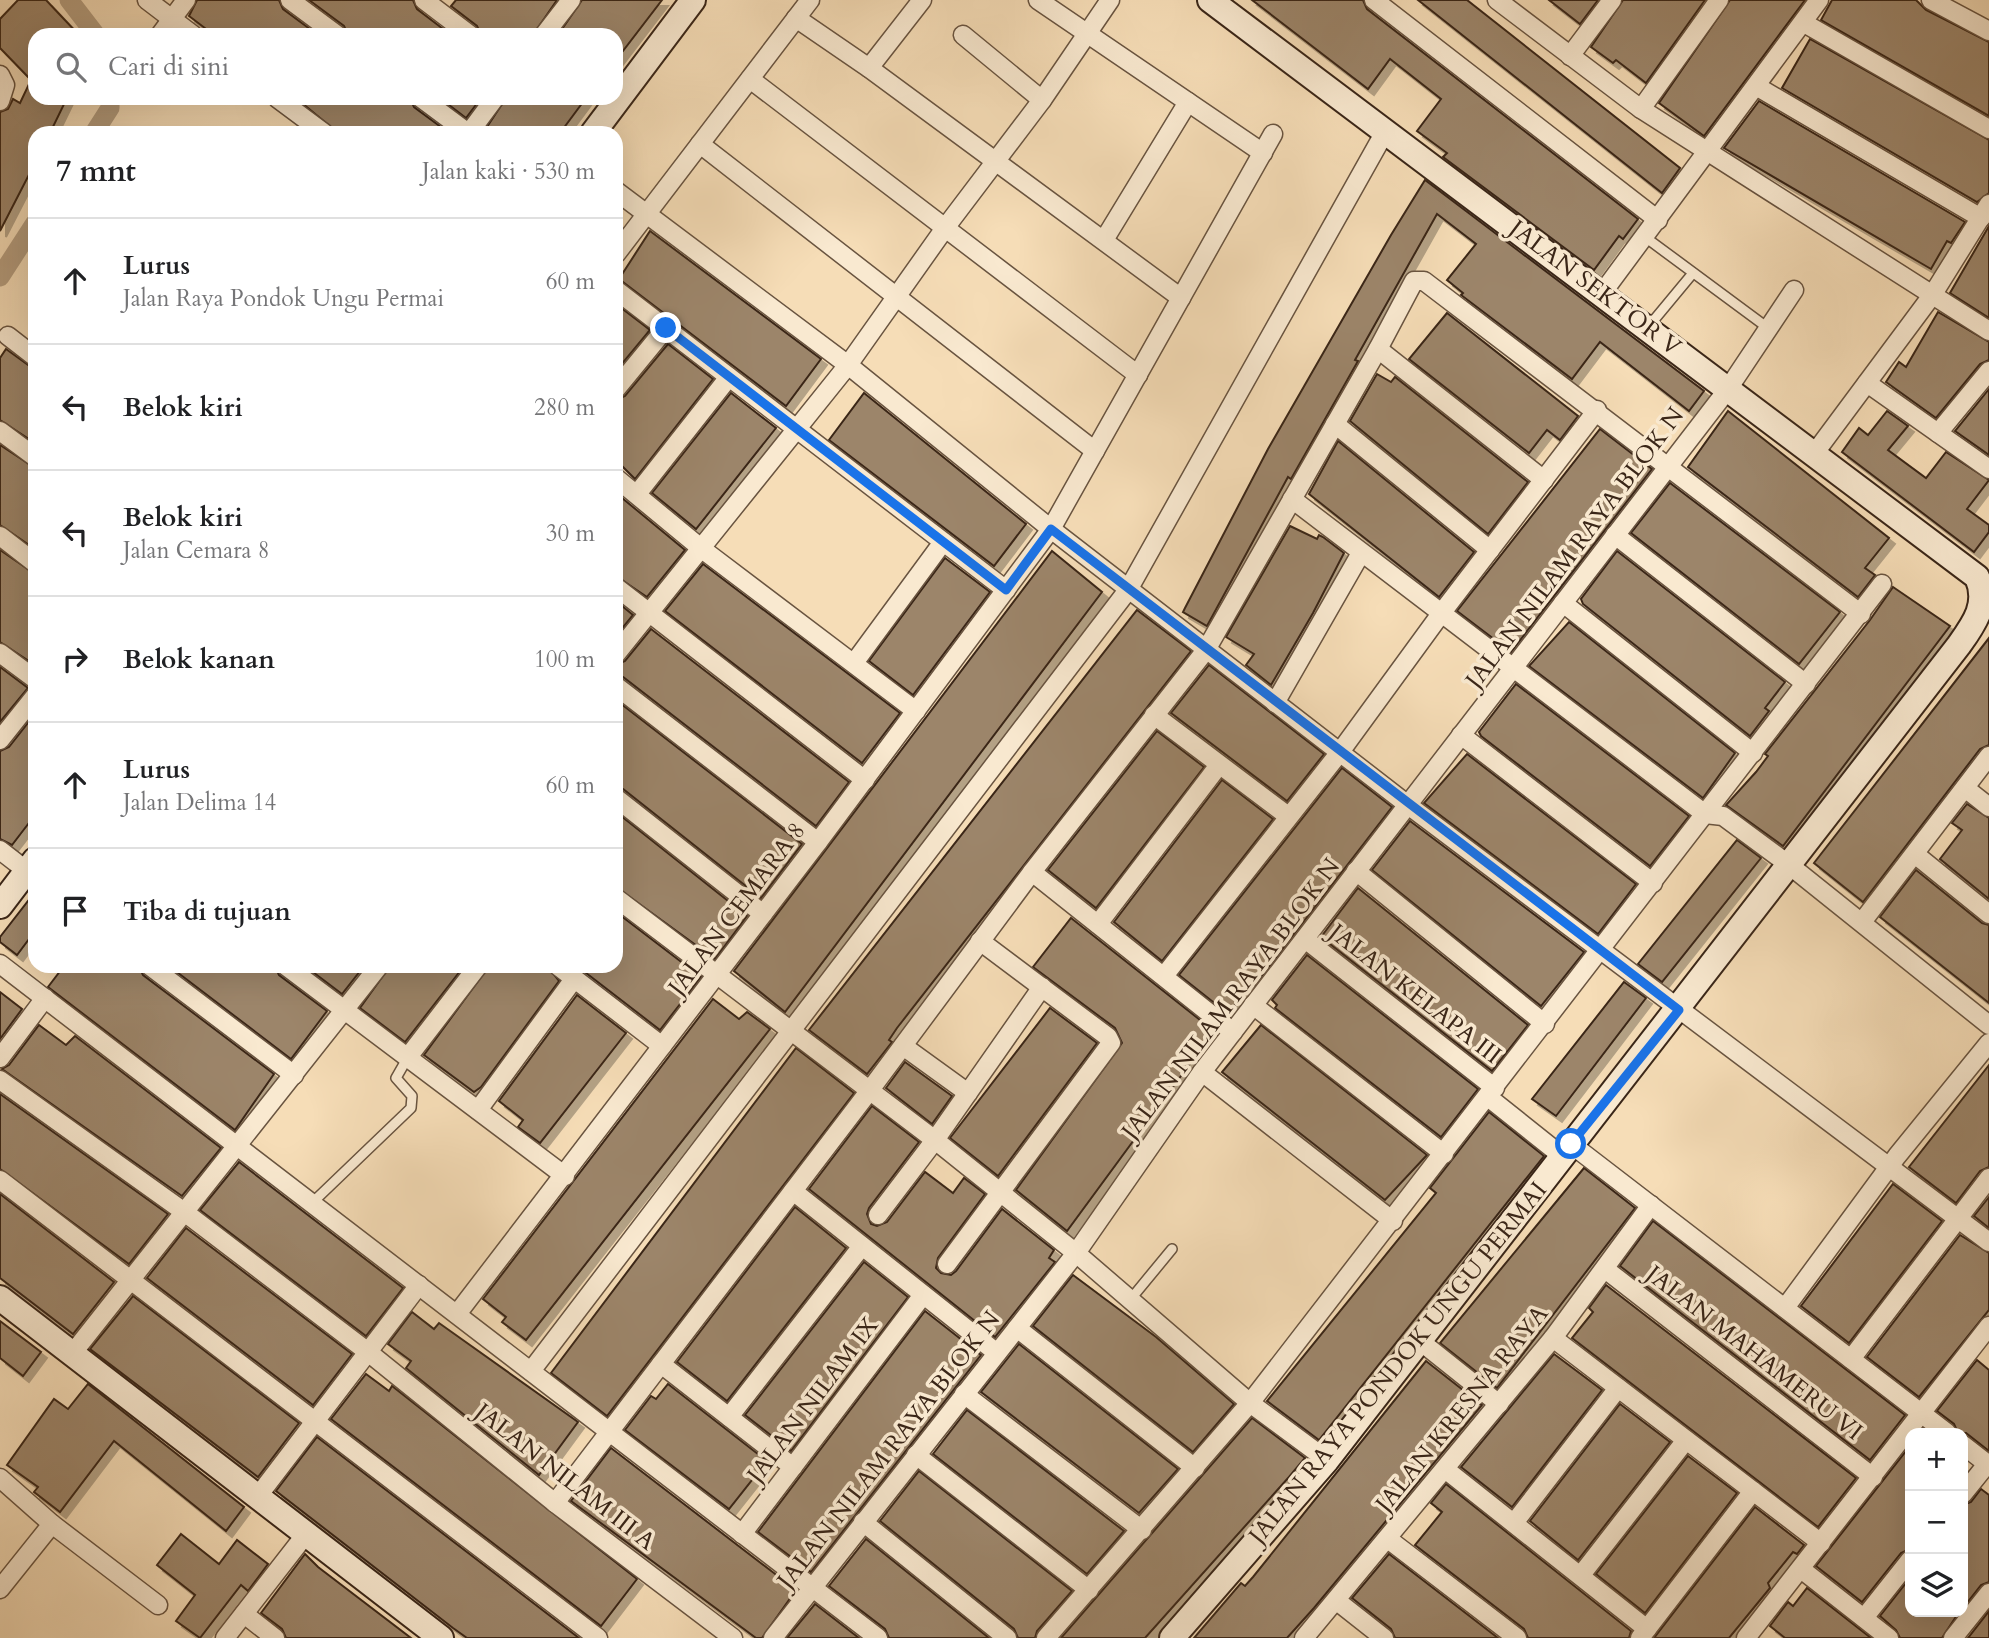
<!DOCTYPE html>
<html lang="id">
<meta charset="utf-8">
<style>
body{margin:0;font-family:Cardo,serif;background:#f6f6f6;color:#202124}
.controls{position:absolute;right:21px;bottom:21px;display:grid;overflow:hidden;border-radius:14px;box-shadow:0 7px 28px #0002}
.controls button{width:63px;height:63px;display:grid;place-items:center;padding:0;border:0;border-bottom:2px solid #e0e0e0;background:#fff;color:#202124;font:35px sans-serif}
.stop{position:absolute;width:21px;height:21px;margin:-16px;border:5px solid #1a73e8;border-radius:50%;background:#fff}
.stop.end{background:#1a73e8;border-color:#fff;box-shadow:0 2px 7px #0008}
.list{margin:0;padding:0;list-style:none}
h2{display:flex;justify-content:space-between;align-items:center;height:91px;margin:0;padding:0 28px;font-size:30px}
h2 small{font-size:23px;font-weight:400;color:#757577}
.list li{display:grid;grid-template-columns:46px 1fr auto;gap:21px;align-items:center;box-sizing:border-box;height:126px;padding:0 28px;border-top:2px solid #e0e0e0}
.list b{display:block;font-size:26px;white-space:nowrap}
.list p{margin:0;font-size:23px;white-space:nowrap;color:#757577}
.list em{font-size:23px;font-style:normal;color:#757577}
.icon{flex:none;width:38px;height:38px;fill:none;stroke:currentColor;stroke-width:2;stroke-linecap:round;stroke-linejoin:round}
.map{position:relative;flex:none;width:1989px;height:1638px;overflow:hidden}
.search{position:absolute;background:#fff;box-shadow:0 7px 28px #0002;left:28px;top:28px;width:595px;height:77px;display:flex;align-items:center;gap:18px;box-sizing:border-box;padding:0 24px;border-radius:21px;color:#757577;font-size:26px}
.panel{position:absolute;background:#fff;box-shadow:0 7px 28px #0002;left:28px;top:126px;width:595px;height:847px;border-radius:21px}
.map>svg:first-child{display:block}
</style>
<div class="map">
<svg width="1989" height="1638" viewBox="0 0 1989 1638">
<defs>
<filter id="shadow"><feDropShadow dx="6" dy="6" stdDeviation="0" flood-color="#0004"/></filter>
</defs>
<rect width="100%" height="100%" fill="#f6ddb7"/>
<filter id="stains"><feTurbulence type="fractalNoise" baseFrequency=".00286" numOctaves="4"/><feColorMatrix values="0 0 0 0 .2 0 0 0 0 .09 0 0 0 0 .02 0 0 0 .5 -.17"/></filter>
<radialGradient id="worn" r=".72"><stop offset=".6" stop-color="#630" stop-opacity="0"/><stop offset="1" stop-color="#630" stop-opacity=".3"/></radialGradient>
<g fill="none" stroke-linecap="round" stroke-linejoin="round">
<!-- canal -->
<g stroke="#b69f81" stroke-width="19">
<path d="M69 0 96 35"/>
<path d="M94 133 110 108V98"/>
<path d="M0 277 35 223"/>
</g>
</g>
<!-- building -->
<g fill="#9c856b" stroke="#3a2618" stroke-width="2" filter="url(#shadow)">
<path d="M18 0H46L79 35H35V98H67L50 133H35V163L0 231V112L8 109 13 99 20 103 31 80 0 48V19Z"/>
<path d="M197 0H279L283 9 318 35H214L189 16Z"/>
<path d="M309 0H413L417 9 451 35H348L344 26Z"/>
<path d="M456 0H557L533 35H481L477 26 451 6Z"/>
<path d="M582 0H662L616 60V35H558Z"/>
<path d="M1252 0H1363L1367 9 1638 219 1623 239 1619 236 1594 270 1443 157 1447 153 1417 131 1441 99 1390 59 1368 89Z"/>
<path d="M1418 0H1467L1680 168 1662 193Z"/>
<path d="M1549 0H1598L1580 24Z"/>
<path d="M1623 0H1705L1646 83 1616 60 1613 63 1591 47Z"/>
<path d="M1730 0H1805L1704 136 1659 103Z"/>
<path d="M1832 0H1916L1926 10 1989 42V116L1821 20Z"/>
<path d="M1810 39 1989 140V193L1977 202 1782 88Z"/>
<path d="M296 98H410L414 107 449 133H338Z"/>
<path d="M440 98H481L466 118Z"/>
<path d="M506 98H586L560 133H483Z"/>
<path d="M1759 101 1965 222 1951 243 1947 241 1931 269 1724 148Z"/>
<path d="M1425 180 1704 391 1689 411 1600 342 1572 379 1461 295 1463 293 1447 280 1476 244 1437 214 1355 360 1358 361 1291 479 1288 477 1207 626 1183 612 1185 608 1268 449 1391 235Z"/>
<path d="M1989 226V318L1950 293Z"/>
<path d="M650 231 821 359 786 406 619 279Z"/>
<path d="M616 304 650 330 616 371Z"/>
<path d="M1938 312 1989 342V360L1980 364 1936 418 1886 382 1899 362 1906 367Z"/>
<path d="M1447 313 1578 416 1560 440 1547 430 1529 453 1409 359Z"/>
<path d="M668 344 713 379 635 479 616 460V400L625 396Z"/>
<path d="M6 349 35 370V443L0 420V358Z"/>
<path d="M1377 374 1391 382 1395 377 1528 482 1488 534 1350 421Z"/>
<path d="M1989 389V455L1955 431Z"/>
<path d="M731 393 776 428 696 529 652 493Z"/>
<path d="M864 393 1026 524 994 566 829 440Z"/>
<path d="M1728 411 1889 538 1865 568 1875 575 1858 597 1688 467Z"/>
<path d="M1887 411 1908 426 1888 450 1926 478 1946 452 1989 480 1967 509 1989 525V532L1974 552 1842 452 1859 428 1868 435Z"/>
<path d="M1600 429 1652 469 1511 652 1457 611Z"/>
<path d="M1338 441 1474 552 1439 597 1309 494Z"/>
<path d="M0 445 35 468V549L0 525Z"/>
<path d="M1670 483 1840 612 1799 664 1631 533Z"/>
<path d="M616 493 685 550 647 597 616 576Z"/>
<path d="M1290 526 1317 539 1319 535 1323 537 1344 553 1313 613 1271 685 1246 665 1254 654 1226 637Z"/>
<path d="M0 550 35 574V665L0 642Z"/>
<path d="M1052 551 1102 592 785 1012 734 971Z"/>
<path d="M1617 551 1785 682 1765 708 1769 711 1750 736 1583 604 1581 599Z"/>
<path d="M945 558 990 592 913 695 869 661Z"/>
<path d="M703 564 900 713 862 763 665 611Z"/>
<path d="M1893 587 1950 626 1783 846 1726 805 1756 772 1768 756 1765 754 1870 620Z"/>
<path d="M616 601 633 615 616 636Z"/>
<path d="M1137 610 1191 651 897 1028 889 1040 892 1042 867 1074 809 1030Z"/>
<path d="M1569 622 1735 753 1703 798 1529 666Z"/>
<path d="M651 629 849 782 816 826 623 677 616 675V665L625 661Z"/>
<path d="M1989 638V745L1980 749 1863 902 1814 863Z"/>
<path d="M1209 665 1324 754 1287 801 1171 713Z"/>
<path d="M0 667 28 688 0 722Z"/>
<path d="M1516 684 1689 816 1650 866 1481 736 1479 732Z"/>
<path d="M616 700 802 844 761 898 623 789 616 787Z"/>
<path d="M35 714V815L12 845 0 839V751L9 747Z"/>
<path d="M1157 731 1204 767 1096 908 1048 870Z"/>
<path d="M1467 754 1636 884 1598 934 1424 803Z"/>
<path d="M1342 768 1392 807 1254 986 1227 1013 1179 975Z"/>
<path d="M1222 780 1273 819 1162 961 1114 922Z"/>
<path d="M1967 804 1989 818V899L1940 859 1962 830 1952 823Z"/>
<path d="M616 812 747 916 715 959 616 887Z"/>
<path d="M1410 821 1584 952 1541 1006 1372 870Z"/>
<path d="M1737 840 1761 858 1662 982 1638 964Z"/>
<path d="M1916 870 1982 923 1989 925V1003L1880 917Z"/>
<path d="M1358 888 1528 1025 1492 1071 1321 937Z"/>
<path d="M35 892V931L17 955 0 942V937Z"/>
<path d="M616 912 701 977 660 1030 577 966H616Z"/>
<path d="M1071 918 1214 1031 1067 1231 1016 1190 1122 1043 1115 1028 1033 967Z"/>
<path d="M1307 955 1478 1089 1441 1137 1275 1008 1277 1005 1272 1000Z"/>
<path d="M64 966H139L143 975 274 1074 235 1130 48 987Z"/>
<path d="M169 966H275L279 975 327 1011 291 1059Z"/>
<path d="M305 966H364L342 994Z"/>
<path d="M390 966H464L405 1042 360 1008Z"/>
<path d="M489 966H547L559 981 481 1087 474 1092 424 1055Z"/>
<path d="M1624 982 1646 998 1556 1116 1532 1099Z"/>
<path d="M0 992 22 1009 0 1039Z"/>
<path d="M577 995 626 1033 540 1143 518 1127 523 1120 499 1101Z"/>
<path d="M713 999 739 1019 747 1012 770 1029 526 1340 502 1322 506 1317 483 1299Z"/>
<path d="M1050 1008 1097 1043 998 1176 950 1138Z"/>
<path d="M39 1025 66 1045 75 1036 221 1148 182 1196 2 1069 9 1065Z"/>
<path d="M1261 1025 1427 1155 1385 1200 1222 1072Z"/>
<path d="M796 1048 854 1093 607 1416 551 1373Z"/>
<path d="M905 1062 952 1096 932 1124 886 1088Z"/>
<path d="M1989 1065V1167L1980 1171 1956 1203 1909 1167Z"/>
<path d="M0 1094 168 1214 129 1264 0 1169Z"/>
<path d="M872 1106 919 1142 869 1208 867 1214 871 1224 877 1226 887 1222 925 1172 953 1193 964 1178 985 1194 938 1258 936 1268 941 1273 951 1275 956 1271 1002 1209 1054 1250 1049 1258 1055 1262 995 1337 809 1189Z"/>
<path d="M1489 1112 1544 1156 1319 1440 1267 1401 1436 1193 1430 1188Z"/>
<path d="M239 1162 403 1288 366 1336 200 1210Z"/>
<path d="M1584 1168 1635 1208 1497 1388 1440 1343Z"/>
<path d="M1893 1184 1942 1221 1849 1343 1801 1306Z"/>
<path d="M0 1194 114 1282 73 1334 0 1278Z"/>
<path d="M1989 1197V1228L1974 1216Z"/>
<path d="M795 1207 846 1248 727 1401 677 1362Z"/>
<path d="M1653 1221 1905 1415 1870 1460 1620 1266Z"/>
<path d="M186 1228 352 1354 313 1405 147 1278Z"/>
<path d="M1960 1235 1989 1253V1310L1919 1397 1867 1357Z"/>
<path d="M864 1262 908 1297 791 1451 745 1415Z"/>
<path d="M1073 1275 1156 1337 1234 1404 1193 1452 1033 1326Z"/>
<path d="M1606 1285 1856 1478 1818 1527 1572 1338 1593 1312 1589 1308Z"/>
<path d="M133 1296 299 1423 258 1477 90 1349Z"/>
<path d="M925 1311 981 1355 811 1572 758 1532Z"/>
<path d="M412 1312 434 1329 439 1323 578 1422 539 1475 406 1368 411 1361 388 1344Z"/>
<path d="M0 1321 41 1352 23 1376 0 1358Z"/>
<path d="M1019 1344 1178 1469 1139 1513 981 1392Z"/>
<path d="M1554 1354 1602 1390 1512 1507 1461 1467Z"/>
<path d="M1977 1360 1989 1370V1451L1966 1433H1958L1954 1424 1937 1411Z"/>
<path d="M1426 1361 1482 1405 1314 1608 1287 1638H1194L1241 1583 1245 1586 1253 1577Z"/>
<path d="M366 1374 389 1391 392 1386 637 1579 601 1626 331 1419Z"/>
<path d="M88 1384 244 1507 226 1531 114 1441 60 1512 34 1492 38 1487 7 1465 54 1399 68 1409Z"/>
<path d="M668 1384 767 1461 729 1509 625 1430 651 1396 656 1399Z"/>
<path d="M1620 1404 1670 1442 1578 1560 1530 1521Z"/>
<path d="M967 1410 1124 1531 1087 1574 933 1454Z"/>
<path d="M1252 1418 1305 1458 1289 1477 1145 1638H1061Z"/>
<path d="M317 1437 579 1638H467L453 1628 276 1491Z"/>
<path d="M1910 1446V1549L1901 1553 1862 1602 1816 1566Z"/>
<path d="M611 1448 796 1590 762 1638H756L571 1501Z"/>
<path d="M1688 1456 1737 1493 1645 1613 1596 1574Z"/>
<path d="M919 1471 1072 1591 1037 1631 1035 1638H1018L1014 1629 880 1521Z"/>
<path d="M1446 1484 1631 1631 1629 1638H1528L1524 1629 1415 1545 1442 1512 1431 1503Z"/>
<path d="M1981 1489 1989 1495V1582L1981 1585 1963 1608V1505L1971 1502Z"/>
<path d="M1755 1507 1804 1545 1797 1554 1793 1552 1768 1583 1770 1588 1729 1638H1654Z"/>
<path d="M181 1534 219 1564 237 1540 268 1564 248 1591 241 1585 200 1638 176 1621 195 1595 157 1565Z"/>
<path d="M866 1539 989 1638H889L885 1629 829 1586Z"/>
<path d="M305 1554 318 1567 411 1638H286L282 1629 261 1613Z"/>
<path d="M1389 1554 1498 1638H1395L1391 1629 1352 1598Z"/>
<path d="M1910 1578V1612H1959L1942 1638H1900L1896 1630 1880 1616Z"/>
<path d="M1807 1588 1871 1638H1785L1770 1626 1788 1602 1793 1606Z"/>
<path d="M815 1604 859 1638H787Z"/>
<path d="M1989 1611V1638H1968Z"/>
</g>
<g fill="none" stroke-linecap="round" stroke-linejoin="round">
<defs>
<g id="lane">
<path d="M1645 237 1768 328"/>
<path d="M1649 326 1693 273"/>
<path d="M312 1203 411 1108 412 1096 396 1078 408 1057"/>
<path d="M1130 1300 1172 1249"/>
</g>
<g id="street">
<path d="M147 0 193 35"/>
<path d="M290 0 337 35"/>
<path d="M424 0 470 35"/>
<path d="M1038 0 1263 153"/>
<path d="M1374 0 1658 220"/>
<path d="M1497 0 1641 109 1989 331"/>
<path d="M1931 0 1989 31"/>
<path d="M796 18 869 68 1181 298"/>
<path d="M1804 23 1989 129"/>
<path d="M160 35 186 0"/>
<path d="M544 35 571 0"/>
<path d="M963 35 1042 100"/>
<path d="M1570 56 1612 0"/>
<path d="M869 68 922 0"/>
<path d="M0 75 5 85 0 101"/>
<path d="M750 79 1138 375"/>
<path d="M1756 86 1981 218"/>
<path d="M277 98 324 133"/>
<path d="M421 98 468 133"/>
<path d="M1641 109 1719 0"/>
<path d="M469 133 495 98"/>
<path d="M700 144 1095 451"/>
<path d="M616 191 848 365 1051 529 1408 805 1989 1242"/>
<path d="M1104 240 1188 102"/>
<path d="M616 254 810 0"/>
<path d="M616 290 1006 590"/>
<path d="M1603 292 1819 0"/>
<path d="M8 336 35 357"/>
<path d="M1378 349 1544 480"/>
<path d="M1867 383 1989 469"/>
<path d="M616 389 666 328"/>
<path d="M1335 424 1490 550"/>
<path d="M0 431 35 457"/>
<path d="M1938 433 1989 371"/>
<path d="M1814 454 1933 294 1989 204"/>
<path d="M616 478 702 549 916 711"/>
<path d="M637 494 729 377"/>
<path d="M1292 499 1705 814 1723 816 1788 864 1989 1025"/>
<path d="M1615 535 1806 684"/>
<path d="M0 536 35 563"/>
<path d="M616 587 865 780"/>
<path d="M1563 603 1753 753"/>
<path d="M0 653 35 679"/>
<path d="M616 654 848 365 945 228 1042 100 1110 0"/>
<path d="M854 663 943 542"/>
<path d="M616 686 818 842"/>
<path d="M1275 703 1361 553"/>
<path d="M1154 715 1288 816"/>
<path d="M1461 735 1653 883"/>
<path d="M0 740 35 696"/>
<path d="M1965 788 1989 807"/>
<path d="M616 798 763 914"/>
<path d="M0 850 27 871"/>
<path d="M1916 855 1989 914"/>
<path d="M1356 871 1545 1024"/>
<path d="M1032 872 1233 1032"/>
<path d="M616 898 935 1140 1076 1253 1250 1403 1327 1460"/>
<path d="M1862 922 1989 756"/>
<path d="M1098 924 1219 765"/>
<path d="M1305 939 1495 1088"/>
<path d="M0 964 878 1638"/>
<path d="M150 966 294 1075"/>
<path d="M286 966 565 1176"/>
<path d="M558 966 662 1046"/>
<path d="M1164 976 1340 752 1440 615 1597 410"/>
<path d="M1253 1005 1444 1154"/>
<path d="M903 1046 968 1093"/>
<path d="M408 1057 478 966"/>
<path d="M0 1058 45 998"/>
<path d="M1202 1072 1393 1221"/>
<path d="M0 1080 183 1211 368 1352 555 1503 733 1638"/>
<path d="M1488 1097 1562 1156"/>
<path d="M478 1110 574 979"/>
<path d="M1571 1144 1947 1433"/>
<path d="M0 1180 598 1638"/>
<path d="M793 1191 997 1353"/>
<path d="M878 1215 935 1140 1042 987"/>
<path d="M947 1264 1111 1043 1108 1037 980 941"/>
<path d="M1605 1269 1873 1477"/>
<path d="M1785 1308 1897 1156 1989 1043"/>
<path d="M457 1314 818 842 1051 529 1273 134"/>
<path d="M1017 1328 1195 1468"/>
<path d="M1553 1338 1821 1543"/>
<path d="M1420 1341 1499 1404"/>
<path d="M72 1354 379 966"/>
<path d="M1851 1359 1989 1178"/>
<path d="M661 1364 793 1467"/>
<path d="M531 1371 1128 590 1386 130"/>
<path d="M964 1394 1142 1530"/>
<path d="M729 1417 862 1246"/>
<path d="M1963 1445 1989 1465"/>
<path d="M916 1455 1089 1590"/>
<path d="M1445 1469 1647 1629"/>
<path d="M0 1478 52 1524 0 1589"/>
<path d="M1963 1494 1987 1464"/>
<path d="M258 1496 419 1285"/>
<path d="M555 1503 870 1090 1032 872 1206 650 1378 349 1414 281H1424L1861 614"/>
<path d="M863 1522 1007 1638"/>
<path d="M1514 1523 1618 1388"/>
<path d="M52 1524 158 1605"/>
<path d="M742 1534 923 1295"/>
<path d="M1388 1539 1517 1638"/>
<path d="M1801 1569 1889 1638"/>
<path d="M1581 1575 1686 1440"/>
<path d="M1337 1601 1384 1638"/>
<path d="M244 1614 275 1638"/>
<path d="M1864 1618 1910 1560"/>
<path d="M225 1638 306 1534"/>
<path d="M773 1638 1076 1253 1202 1072 1728 389 1794 290"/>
<path d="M1046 1638 1250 1403 1882 584"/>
<path d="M1304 1638 1553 1338 1651 1205"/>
<path d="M1640 1638 1753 1491"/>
<path d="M1746 1638 1989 1326"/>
<path d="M1953 1638 1989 1593"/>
</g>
<g id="secondary">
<path d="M593 133 693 0"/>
<path d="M0 906 35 860"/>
<path d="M0 1298 441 1638"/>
<path d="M1172 1638 1327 1460 1959 645C1974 624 1989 604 1977 577L1210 0"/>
</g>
</defs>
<!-- lane casing -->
<use href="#lane" stroke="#695440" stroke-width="12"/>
<!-- street casing -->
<use href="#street" stroke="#695440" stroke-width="21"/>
<!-- secondary casing -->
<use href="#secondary" stroke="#3a2618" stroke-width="28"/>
<!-- lane -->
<use href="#lane" stroke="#f9e9d0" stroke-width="9"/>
<!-- street -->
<use href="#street" stroke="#f9e9d0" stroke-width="18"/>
<!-- secondary -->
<use href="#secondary" stroke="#f9e9d0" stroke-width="24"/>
</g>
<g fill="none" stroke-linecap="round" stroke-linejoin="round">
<!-- route -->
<path stroke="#1a73e8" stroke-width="9" d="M666 328 1006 590 1051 529 1679 1010 1571 1144"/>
</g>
<g text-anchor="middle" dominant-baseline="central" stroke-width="7" stroke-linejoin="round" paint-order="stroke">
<!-- street labels -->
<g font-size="24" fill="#3a2618" stroke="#f9e9d0">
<text transform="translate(1595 288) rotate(37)">JALAN SEKTOR V</text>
<text transform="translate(1575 548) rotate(-53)">JALAN NILAM RAYA BLOK N</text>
<text transform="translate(737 909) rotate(-53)">JALAN CEMARA 8</text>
<text transform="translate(1415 994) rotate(38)">JALAN KELAPA III</text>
<text transform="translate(1231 999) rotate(-53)">JALAN NILAM RAYA BLOK N</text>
<text transform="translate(1754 1353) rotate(38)">JALAN MAHAMERU VI</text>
<text transform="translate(1398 1363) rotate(-51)">JALAN RAYA PONDOK UNGU PERMAI</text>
<text transform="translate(813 1400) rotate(-53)">JALAN NILAM IX</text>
<text transform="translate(1462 1409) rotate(-51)">JALAN KRESNA RAYA</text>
<text transform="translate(889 1450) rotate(-52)">JALAN NILAM RAYA BLOK N</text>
<text transform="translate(565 1477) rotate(38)">JALAN NILAM III A</text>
</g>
</g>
<rect width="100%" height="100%" filter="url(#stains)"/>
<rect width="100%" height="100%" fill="url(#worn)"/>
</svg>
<div class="controls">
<button>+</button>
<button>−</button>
<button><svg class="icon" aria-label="layers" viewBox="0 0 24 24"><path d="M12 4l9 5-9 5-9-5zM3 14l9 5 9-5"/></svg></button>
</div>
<div class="stop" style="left:1571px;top:1144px"></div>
<div class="stop end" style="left:666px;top:328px"></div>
<div class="search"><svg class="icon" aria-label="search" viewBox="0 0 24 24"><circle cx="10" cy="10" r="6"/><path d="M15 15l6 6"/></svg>Cari di sini</div>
<section class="panel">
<h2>7 mnt<small>Jalan kaki · 530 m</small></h2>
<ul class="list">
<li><svg class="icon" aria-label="ahead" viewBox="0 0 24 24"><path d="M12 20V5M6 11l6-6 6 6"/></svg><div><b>Lurus</b><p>Jalan Raya Pondok Ungu Permai</p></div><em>60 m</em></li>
<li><svg class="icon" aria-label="left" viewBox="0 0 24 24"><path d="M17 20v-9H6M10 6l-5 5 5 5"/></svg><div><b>Belok kiri</b></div><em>280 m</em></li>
<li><svg class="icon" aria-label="left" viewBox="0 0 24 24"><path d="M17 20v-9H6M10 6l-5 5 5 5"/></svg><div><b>Belok kiri</b><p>Jalan Cemara 8</p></div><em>30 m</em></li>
<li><svg class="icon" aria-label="right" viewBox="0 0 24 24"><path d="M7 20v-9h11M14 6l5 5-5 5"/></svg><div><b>Belok kanan</b></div><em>100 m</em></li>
<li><svg class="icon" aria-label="ahead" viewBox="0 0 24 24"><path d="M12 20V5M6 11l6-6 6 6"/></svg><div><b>Lurus</b><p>Jalan Delima 14</p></div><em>60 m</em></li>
<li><svg class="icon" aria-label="arrive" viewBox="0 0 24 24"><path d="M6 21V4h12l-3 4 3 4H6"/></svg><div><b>Tiba di tujuan</b></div></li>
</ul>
</section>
</div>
